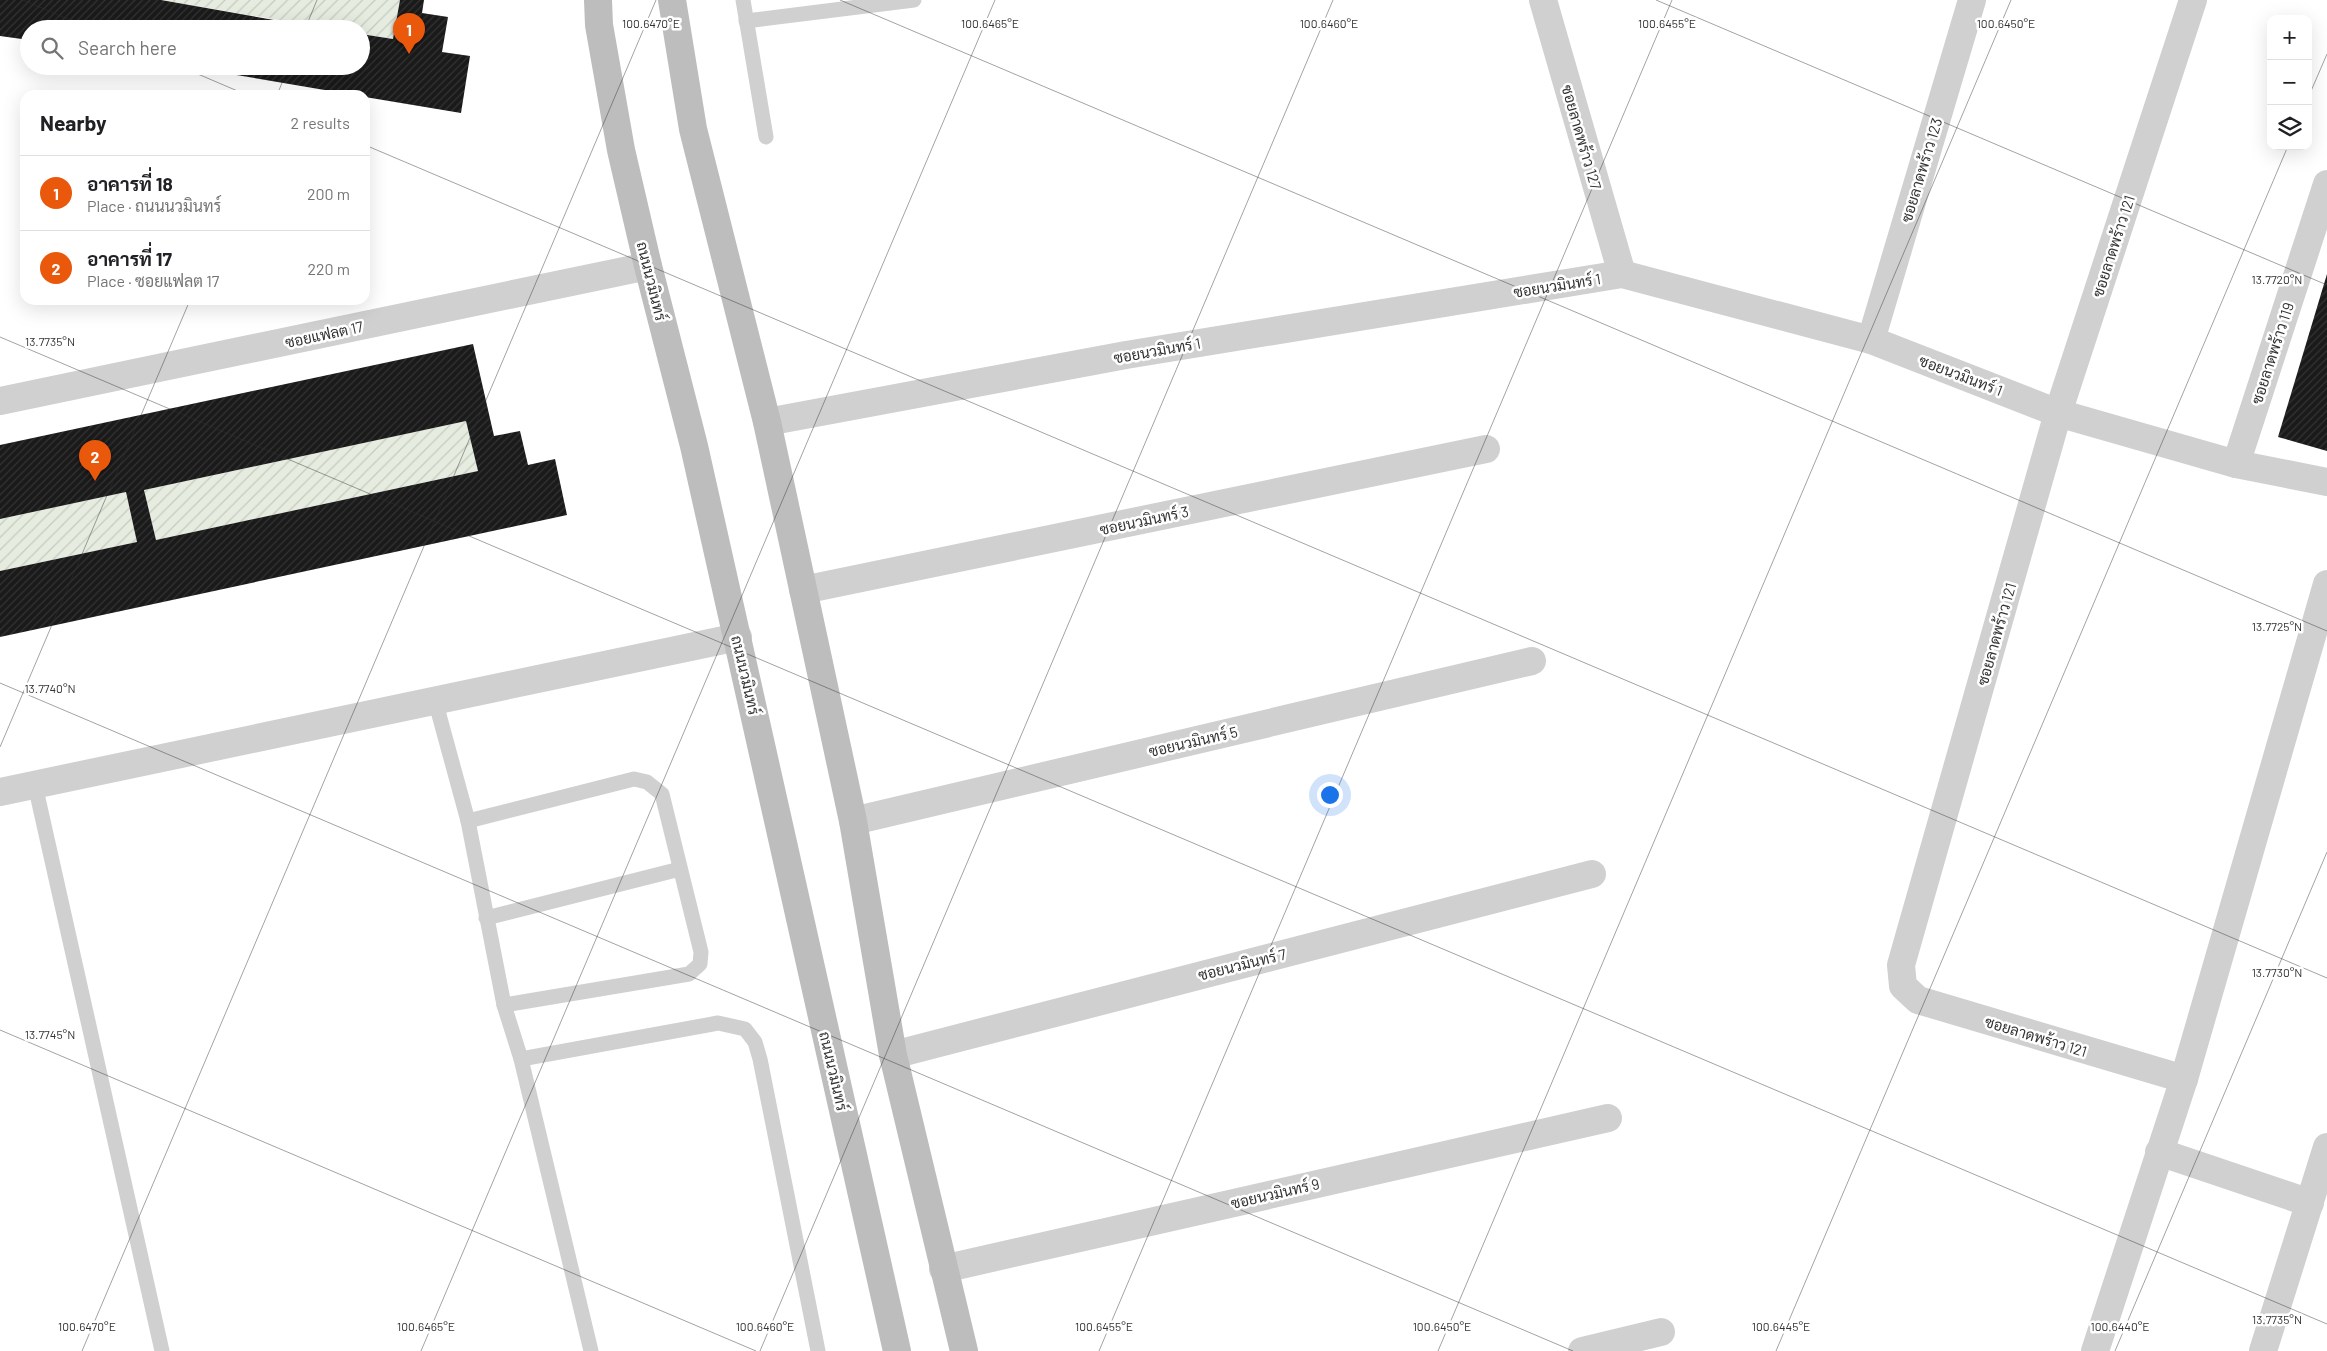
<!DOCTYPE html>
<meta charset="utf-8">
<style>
body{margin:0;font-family:Barlow,Sarabun,sans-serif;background:#f6f6f6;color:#202124}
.controls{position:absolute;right:15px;top:15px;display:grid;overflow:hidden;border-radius:10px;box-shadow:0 5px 20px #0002}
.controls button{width:45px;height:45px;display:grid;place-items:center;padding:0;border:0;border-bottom:1px solid #e0e0e0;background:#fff;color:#202124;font:25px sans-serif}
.you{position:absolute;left:1329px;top:794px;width:18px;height:18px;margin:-12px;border:4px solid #fff;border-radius:50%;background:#1a73e8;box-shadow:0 0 0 8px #1a73e833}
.badge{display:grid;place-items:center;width:32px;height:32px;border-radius:50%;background:#ea580c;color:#fff;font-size:16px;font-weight:700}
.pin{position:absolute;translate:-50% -41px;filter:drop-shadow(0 1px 2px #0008)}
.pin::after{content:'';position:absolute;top:26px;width:18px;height:15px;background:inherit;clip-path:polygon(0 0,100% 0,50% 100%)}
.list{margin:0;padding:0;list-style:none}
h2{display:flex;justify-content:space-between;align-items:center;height:65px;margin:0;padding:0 20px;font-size:21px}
h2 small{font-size:16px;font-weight:400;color:#757577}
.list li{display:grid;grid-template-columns:32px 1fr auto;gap:15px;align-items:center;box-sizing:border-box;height:75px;padding:0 20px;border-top:1px solid #e0e0e0}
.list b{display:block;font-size:19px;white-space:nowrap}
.list p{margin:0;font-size:16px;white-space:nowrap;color:#757577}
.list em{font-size:16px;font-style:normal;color:#757577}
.icon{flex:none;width:28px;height:28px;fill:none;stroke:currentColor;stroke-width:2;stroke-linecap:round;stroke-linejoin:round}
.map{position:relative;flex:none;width:2327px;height:1351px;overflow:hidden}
.search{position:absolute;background:#fff;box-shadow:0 5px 20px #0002;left:20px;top:20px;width:350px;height:55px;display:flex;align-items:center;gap:12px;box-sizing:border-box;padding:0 18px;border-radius:28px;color:#757577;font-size:19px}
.panel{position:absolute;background:#fff;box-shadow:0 5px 20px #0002;left:20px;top:90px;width:350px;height:215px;border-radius:15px}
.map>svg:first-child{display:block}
</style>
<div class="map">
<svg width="2327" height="1351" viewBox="0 0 2327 1351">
<defs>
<pattern id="garden-furrows" width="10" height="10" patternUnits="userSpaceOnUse" patternTransform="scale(1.25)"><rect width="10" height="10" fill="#e6ecdf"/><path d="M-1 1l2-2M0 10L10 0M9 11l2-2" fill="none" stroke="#c6cbc0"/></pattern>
<pattern id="building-hatch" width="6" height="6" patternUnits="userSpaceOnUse" patternTransform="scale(1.25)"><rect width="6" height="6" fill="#1a1a1a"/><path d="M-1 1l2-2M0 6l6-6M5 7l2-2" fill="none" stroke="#333"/></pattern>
</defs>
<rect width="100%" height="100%" fill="#fff"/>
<!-- garden -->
<g fill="url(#garden-furrows)">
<path d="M161 0H400L393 39 361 34V29H331Z"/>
<path d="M466 421 478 471 156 540 144 490Z"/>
<path d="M126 492 137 542 0 571V519Z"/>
</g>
<!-- building -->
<g fill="url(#building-hatch)" fill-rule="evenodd">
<path d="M0 0H161L325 29H29V40L0 36Z"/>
<path d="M400 0H424L422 13 448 17 442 52 470 56 461 113 365 97V95H354L189 67 361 66V34L393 39Z"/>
<path d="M2327 274V451L2278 437Z"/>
<path d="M473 344 494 436 520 431 528 465 555 459 567 515 0 637V571L137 542 126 492 0 519V445ZM466 421 478 471 156 540 144 490Z"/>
</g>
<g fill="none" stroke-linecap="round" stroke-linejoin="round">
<!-- lane -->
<g stroke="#d0d0d0" stroke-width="15">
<path d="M743 0 766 137"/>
<path d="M746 21 914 0"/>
<path d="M435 700 468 821 504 1005 521 1059 591 1351"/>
<path d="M35 785 162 1351"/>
<path d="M468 821 634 779 647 782 662 794 701 952 700 964 689 974 504 1005"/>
<path d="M486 918 680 869"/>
<path d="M521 1059 718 1023 745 1029 755 1042 760 1059 818 1351"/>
</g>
<!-- street -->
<g stroke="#d0d0d0" stroke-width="28">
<path d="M1543 0 1622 274"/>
<path d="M1871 340 1972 0"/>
<path d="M0 401 648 266"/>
<path d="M767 422 1126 355 1622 274 1871 340 2058 413 2236 464 2327 482"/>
<path d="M2236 464 2327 184"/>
<path d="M803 590 1486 449"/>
<path d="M0 792 738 637"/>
<path d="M853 821 1532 661"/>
<path d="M893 1055 1592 874"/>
<path d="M2184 1079 1918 1000 1903 986 1901 965 2058 413 2193 0"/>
<path d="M2159 1152 2310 1203"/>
<path d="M943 1269 1608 1118"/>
<path d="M1582 1351 1661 1332"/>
<path d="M2095 1351 2184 1079 2327 584"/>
<path d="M2263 1351 2327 1147"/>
</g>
<!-- secondary -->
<g stroke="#bdbdbd" stroke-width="28">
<path d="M598 0 599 25 621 150 648 266 694 446 897 1351"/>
<path d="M672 0 693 129 767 422 853 821 893 1055 964 1351"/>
</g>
</g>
<!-- ticks -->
<path fill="none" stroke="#333" stroke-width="1" stroke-opacity="0.45" d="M23 0 91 29M840 0 2327 631M1656 0 2327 285M305 29 317 0M179 66 247 95M277 95 289 66M2308 98 2327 54M365 145 2327 978M0 337 2327 1324M0 683 1573 1351M0 747 190 300M0 1030 756 1351M82 1351 656 0M421 1351 995 0M760 1351 1333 0M1099 1351 1672 0M1438 1351 2011 0M1776 1351 2288 146M2115 1351 2327 852"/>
<g text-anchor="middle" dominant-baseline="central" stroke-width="5" stroke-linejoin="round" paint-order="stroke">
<!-- street labels -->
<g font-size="15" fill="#333" stroke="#fff">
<text transform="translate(1582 137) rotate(74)">ซอยลาดพร้าว 127</text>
<text transform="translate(1921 170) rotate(-73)">ซอยลาดพร้าว 123</text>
<text transform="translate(2113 246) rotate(-72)">ซอยลาดพร้าว 121</text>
<text transform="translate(652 281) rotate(76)">ถนนนวมินทร์</text>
<text transform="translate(1557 285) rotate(-9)">ซอยนวมินทร์ 1</text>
<text transform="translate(324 334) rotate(-12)">ซอยแฟลต 17</text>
<text transform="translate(1157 350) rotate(-10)">ซอยนวมินทร์ 1</text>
<text transform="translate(2272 353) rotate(-72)">ซอยลาดพร้าว 119</text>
<text transform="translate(1961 375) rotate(21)">ซอยนวมินทร์ 1</text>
<text transform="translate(1144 520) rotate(-12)">ซอยนวมินทร์ 3</text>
<text transform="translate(1996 634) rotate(-74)">ซอยลาดพร้าว 121</text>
<text transform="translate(746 675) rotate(77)">ถนนนวมินทร์</text>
<text transform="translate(1193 741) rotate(-13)">ซอยนวมินทร์ 5</text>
<text transform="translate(1242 964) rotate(-14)">ซอยนวมินทร์ 7</text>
<text transform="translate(2036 1036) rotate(17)">ซอยลาดพร้าว 121</text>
<text transform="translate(834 1071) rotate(77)">ถนนนวมินทร์</text>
<text transform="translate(1275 1193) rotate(-13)">ซอยนวมินทร์ 9</text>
</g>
</g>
<g font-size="12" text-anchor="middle" fill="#333" stroke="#fff" stroke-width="5" stroke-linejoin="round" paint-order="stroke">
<text x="651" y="28">100.6470°E</text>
<text x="1329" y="28">100.6460°E</text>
<text x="990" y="28">100.6465°E</text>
<text x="1667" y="28">100.6455°E</text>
<text x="2006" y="28">100.6450°E</text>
<text x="2277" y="284">13.7720°N</text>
<text x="50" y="346">13.7735°N</text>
<text x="2277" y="631">13.7725°N</text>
<text x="50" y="693">13.7740°N</text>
<text x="2277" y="977">13.7730°N</text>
<text x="50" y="1039">13.7745°N</text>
<text x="2277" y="1324">13.7735°N</text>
<text x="87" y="1331">100.6470°E</text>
<text x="426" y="1331">100.6465°E</text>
<text x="765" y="1331">100.6460°E</text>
<text x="1104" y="1331">100.6455°E</text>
<text x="1442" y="1331">100.6450°E</text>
<text x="1781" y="1331">100.6445°E</text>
<text x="2120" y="1331">100.6440°E</text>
</g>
</svg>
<div class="controls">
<button>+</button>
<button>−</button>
<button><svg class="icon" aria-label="layers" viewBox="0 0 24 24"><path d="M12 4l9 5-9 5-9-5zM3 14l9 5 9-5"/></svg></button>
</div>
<div class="you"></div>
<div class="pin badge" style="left:409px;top:54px">1</div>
<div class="pin badge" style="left:95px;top:481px">2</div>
<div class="search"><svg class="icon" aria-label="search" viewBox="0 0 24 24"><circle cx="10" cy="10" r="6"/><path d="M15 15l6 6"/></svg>Search here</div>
<section class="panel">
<h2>Nearby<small>2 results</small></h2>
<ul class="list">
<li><span class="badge">1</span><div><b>อาคารที่ 18</b><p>Place · ถนนนวมินทร์</p></div><em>200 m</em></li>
<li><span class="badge">2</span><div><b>อาคารที่ 17</b><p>Place · ซอยแฟลต 17</p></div><em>220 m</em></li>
</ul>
</section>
</div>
